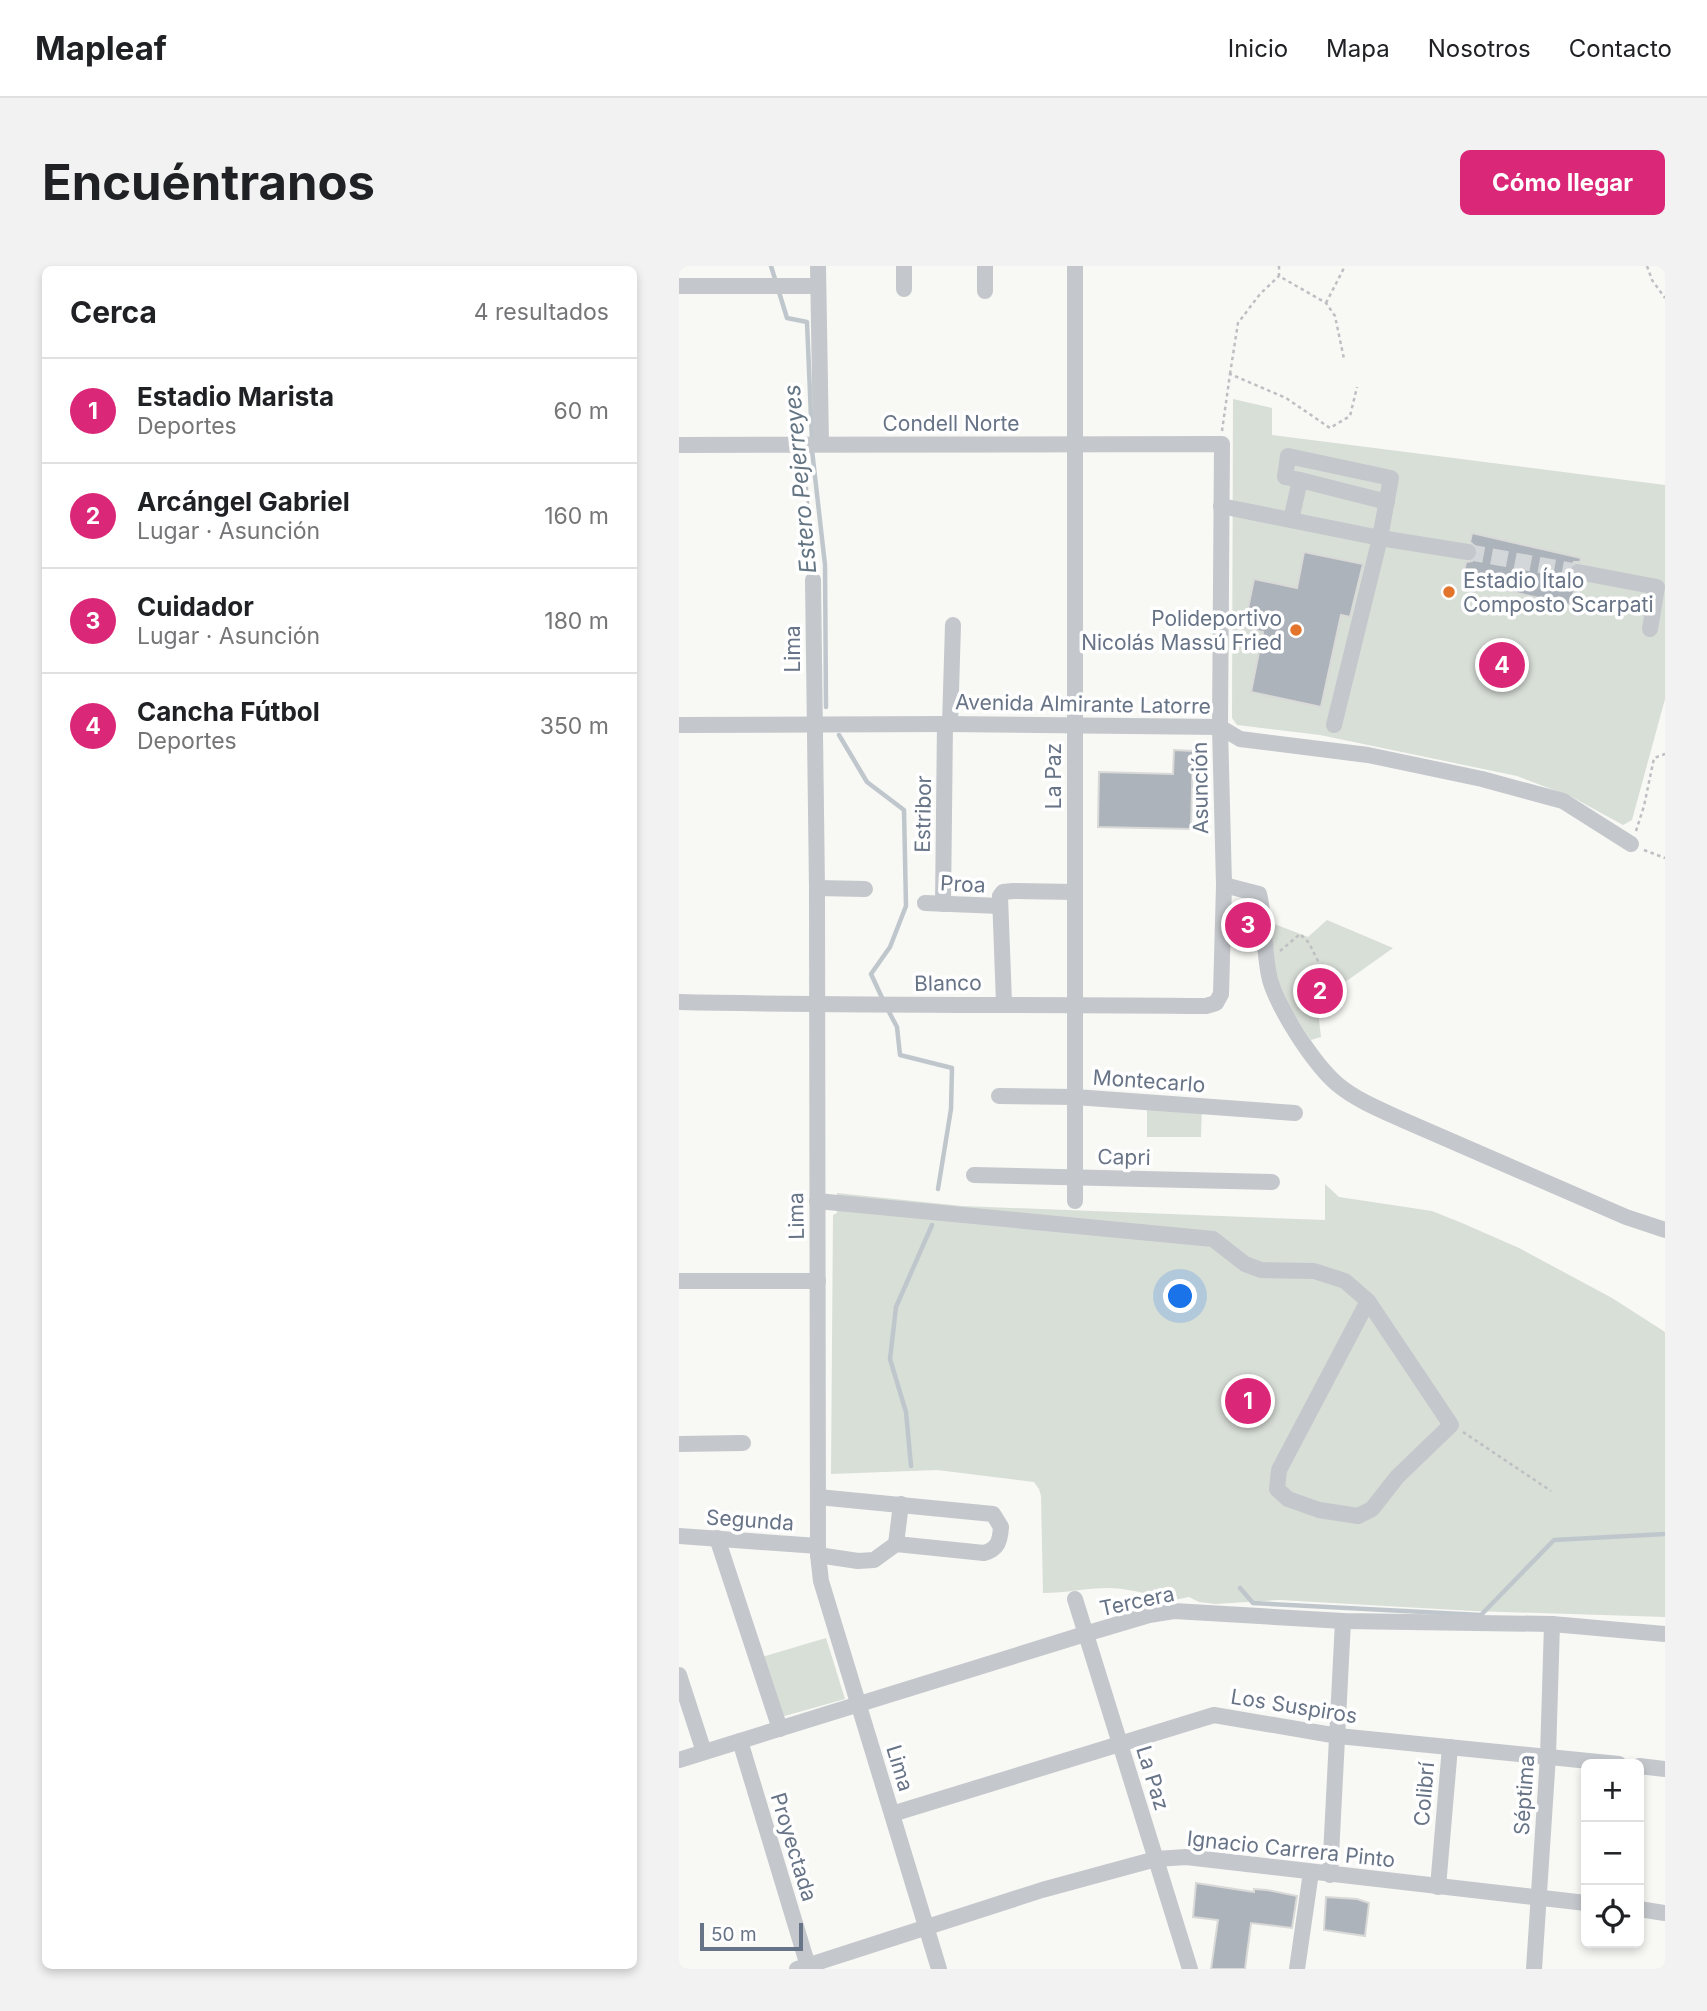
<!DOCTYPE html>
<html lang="es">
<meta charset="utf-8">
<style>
body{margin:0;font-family:Inter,sans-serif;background:#f2f2f2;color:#202124}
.controls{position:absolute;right:21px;bottom:21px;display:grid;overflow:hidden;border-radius:10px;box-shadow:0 4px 10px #0003}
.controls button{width:63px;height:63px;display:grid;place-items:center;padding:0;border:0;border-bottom:2px solid #e0e0e0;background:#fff;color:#202124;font:35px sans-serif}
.scale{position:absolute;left:21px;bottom:18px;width:103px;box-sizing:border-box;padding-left:7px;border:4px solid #677386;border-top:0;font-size:19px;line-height:24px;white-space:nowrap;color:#677386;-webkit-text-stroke:5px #fff;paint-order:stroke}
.you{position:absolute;left:502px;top:1031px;width:24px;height:24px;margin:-18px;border:5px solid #fff;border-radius:50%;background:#1a73e8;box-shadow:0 0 0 10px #1a73e833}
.badge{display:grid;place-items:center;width:46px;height:46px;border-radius:50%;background:#db2777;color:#fff;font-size:23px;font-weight:700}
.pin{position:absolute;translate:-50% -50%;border:4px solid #fff;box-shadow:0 2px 7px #0006}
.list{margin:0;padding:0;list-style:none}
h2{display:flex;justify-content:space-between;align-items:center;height:91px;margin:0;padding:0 28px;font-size:30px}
h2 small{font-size:23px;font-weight:400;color:#757577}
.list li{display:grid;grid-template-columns:46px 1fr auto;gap:21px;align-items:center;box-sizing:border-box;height:105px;padding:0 28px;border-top:2px solid #e0e0e0}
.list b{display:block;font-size:26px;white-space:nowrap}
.list p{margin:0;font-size:23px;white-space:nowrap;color:#757577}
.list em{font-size:23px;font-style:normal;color:#757577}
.icon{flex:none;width:38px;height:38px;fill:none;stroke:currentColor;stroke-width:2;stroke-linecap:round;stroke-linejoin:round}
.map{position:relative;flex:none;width:986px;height:1703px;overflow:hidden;border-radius:10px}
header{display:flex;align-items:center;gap:42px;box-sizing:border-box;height:98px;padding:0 35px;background:#fff;border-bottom:2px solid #e0e0e0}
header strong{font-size:33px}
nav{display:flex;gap:38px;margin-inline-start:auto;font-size:24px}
.intro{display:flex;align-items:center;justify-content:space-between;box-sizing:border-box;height:168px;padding:0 42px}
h1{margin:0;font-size:49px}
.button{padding:18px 32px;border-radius:10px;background:#db2777;color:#fff;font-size:24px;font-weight:700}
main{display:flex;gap:42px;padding:0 42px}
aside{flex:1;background:#fff;border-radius:10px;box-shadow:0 4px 10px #0003}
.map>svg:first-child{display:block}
</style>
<header>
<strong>Mapleaf</strong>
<nav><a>Inicio</a><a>Mapa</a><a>Nosotros</a><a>Contacto</a></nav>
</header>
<div class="intro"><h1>Encuéntranos</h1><a class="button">Cómo llegar</a></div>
<main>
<aside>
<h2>Cerca<small>4 resultados</small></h2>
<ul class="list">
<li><span class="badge">1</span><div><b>Estadio Marista</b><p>Deportes</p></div><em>60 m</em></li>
<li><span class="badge">2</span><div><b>Arcángel Gabriel</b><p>Lugar · Asunción</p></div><em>160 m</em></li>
<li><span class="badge">3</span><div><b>Cuidador</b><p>Lugar · Asunción</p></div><em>180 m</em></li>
<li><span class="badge">4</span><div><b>Cancha Fútbol</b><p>Deportes</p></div><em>350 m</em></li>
</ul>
</aside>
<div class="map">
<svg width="986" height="1703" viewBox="0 0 986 1703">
<rect width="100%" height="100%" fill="#f8f8f5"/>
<!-- green -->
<g fill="#d8dfd7">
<path d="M554 133 593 142V169L986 219V433L953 554 944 559 893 531 838 510 641 469 558 459 553 452Z"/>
<path d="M648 654 714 682 638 736 642 771 632 774 607 736 595 706 593 657 629 671Z"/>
<path d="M468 837H523L522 871H468Z"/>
<path d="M646 918 660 931 753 945 783 957 840 982 933 1032 986 1066V1351L795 1345 601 1334 536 1338 520 1336 510 1331 470 1339 469 1328C456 1325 443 1322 430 1322 408 1322 386 1327 364 1327L362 1230 360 1223 355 1216 258 1204 152 1208 154 949 158 947V927L283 940 646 954Z"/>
<path d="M147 1372 166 1433 102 1451 83 1391Z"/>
</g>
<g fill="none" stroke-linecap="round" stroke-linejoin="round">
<!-- stream -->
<g stroke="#bfc7cd" stroke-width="4.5">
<path d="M92 0 108 52 128 56 133 175"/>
<path d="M133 184 146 299 147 441"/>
<path d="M160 469 188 516 225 544 227 640 211 681 192 708 205 736"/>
<path d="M209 744 218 761 221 789 273 802 272 843 259 923"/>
<path d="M232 1200 227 1146 211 1093 217 1041 253 959"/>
<path d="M561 1322 574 1337 802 1349 875 1274 986 1268"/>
</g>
</g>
<!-- building -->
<g fill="#adb3ba" stroke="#d9dad8" stroke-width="2">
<path d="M793 267 902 292 901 296H895L889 303V310L897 316 892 339 783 315 787 296 793 295 799 288 798 282 791 276Z"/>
<path d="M625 286 684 298 671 351 662 349 642 441 572 426 584 366 565 362 575 313 618 322Z"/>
<path d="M495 484 514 485 512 563 419 561 420 506 494 508Z"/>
<path d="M564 651H573L574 667H564Z"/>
<path d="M517 1617 575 1626V1623L588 1624 618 1630 613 1662 572 1657 566 1703H532L539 1654 514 1651Z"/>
<path d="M647 1631 678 1633 690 1637 686 1670 645 1664Z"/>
</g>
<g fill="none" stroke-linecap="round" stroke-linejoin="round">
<!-- minor-tunnel -->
<path stroke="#d4d7d9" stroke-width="16" stroke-dasharray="16 8" stroke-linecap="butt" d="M789 286 899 306"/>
<!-- path -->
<g stroke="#bebfc2" stroke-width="2.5" stroke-dasharray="3.5 3.5" stroke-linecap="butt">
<path d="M600 0V10L647 37 656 50 665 93"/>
<path d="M968 0 973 14 986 32"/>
<path d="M647 37 666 0"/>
<path d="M551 108 559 57 581 28 600 10"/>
<path d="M543 165 551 108 607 132 651 162 671 150 678 121"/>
<path d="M126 193 133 298"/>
<path d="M957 565 965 540 975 492 986 488"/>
<path d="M965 584 986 592"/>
<path d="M601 685 621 668 630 677 648 713 641 725 659 721"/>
<path d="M784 1166 872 1225"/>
</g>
<!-- minor -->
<g stroke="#c4c7cb" stroke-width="16">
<path d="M139 0 142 177"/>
<path d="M225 0V23"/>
<path d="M306 0V25"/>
<path d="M0 20H139"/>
<path d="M0 179 543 178 541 461 545 619 542 728 537 737 527 740C351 738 176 740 0 736"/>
<path d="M621 214 606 211 609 190 712 212 701 272 655 459"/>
<path d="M542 240 701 272 789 286"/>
<path d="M612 254 621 214 708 236"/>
<path d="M899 306 978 321 971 363"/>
<path d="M134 314 138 622 139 1289 142 1315 260 1703"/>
<path d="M271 458 274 359"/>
<path d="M0 459 266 458 541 461 561 473 689 489 803 513 884 535 952 578"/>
<path d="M545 619 580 628C587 656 584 686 591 714 600 744 634 797 658 818 677 834 702 844 724 854L947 951 986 964"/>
<path d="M138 622 186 623"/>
<path d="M246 637 321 640"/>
<path d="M264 638 266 458"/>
<path d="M325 737 321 630 324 626 334 625 396 626"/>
<path d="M320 830 396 831 616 847"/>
<path d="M295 909 593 916"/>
<path d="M138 935 534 973 566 998 582 1004 635 1005 666 1015 689 1035 600 1204 598 1223 609 1233 640 1244 679 1250 693 1243 718 1211 772 1159 689 1035"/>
<path d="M396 935V0"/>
<path d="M0 1015H139"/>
<path d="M0 1178 64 1177"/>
<path d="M0 1270 139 1280"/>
<path d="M38 1272 101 1463"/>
<path d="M217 1278 222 1238"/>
<path d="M139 1289 179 1295 195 1294 217 1278 305 1287C319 1283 321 1275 322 1261L314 1248 139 1231"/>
<path d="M396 1333 511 1703"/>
<path d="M0 1409 25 1486"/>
<path d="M61 1475 129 1700"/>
<path d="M0 1494 406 1368 470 1349 495 1345 664 1355 873 1358 986 1368"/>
<path d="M960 1500 986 1503"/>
<path d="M213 1548 535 1449 659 1470 940 1498"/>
<path d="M651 1609 664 1355"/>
<path d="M759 1621 771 1481"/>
<path d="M960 1643 986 1647"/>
<path d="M118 1703 363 1624 477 1593 507 1591 907 1637"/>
<path d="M618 1703 632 1606"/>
<path d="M855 1703 869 1490 873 1358"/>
</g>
</g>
<!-- markers -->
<g fill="#e3742b" stroke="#fff" stroke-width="2.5">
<circle cx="770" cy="326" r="7"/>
<circle cx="617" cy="364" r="7"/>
</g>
<g text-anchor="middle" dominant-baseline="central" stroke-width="7" stroke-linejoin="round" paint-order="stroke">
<!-- street labels -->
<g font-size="21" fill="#677386" stroke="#fff">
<text x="272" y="157">Condell Norte</text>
<text transform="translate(113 383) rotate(-90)">Lima</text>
<text transform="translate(404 438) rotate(1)">Avenida Almirante Latorre</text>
<text transform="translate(374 510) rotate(-90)">La Paz</text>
<text transform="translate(521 522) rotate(-91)">Asunción</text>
<text transform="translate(244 548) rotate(-89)">Estribor</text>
<text transform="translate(284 618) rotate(3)">Proa</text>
<text transform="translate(269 717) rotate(-1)">Blanco</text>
<text transform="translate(470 815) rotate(4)">Montecarlo</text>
<text transform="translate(445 891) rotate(1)">Capri</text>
<text transform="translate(117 950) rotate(-91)">Lima</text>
<text transform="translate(71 1254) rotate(4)">Segunda</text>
<text transform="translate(458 1335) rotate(-12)">Tercera</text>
<text transform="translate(615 1440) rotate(9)">Los Suspiros</text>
<text transform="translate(221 1502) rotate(73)">Lima</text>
<text transform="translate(474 1512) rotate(73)">La Paz</text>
<text transform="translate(745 1528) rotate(-85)">Colibrí</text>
<text transform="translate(845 1529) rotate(-86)">Séptima</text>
<text transform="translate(115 1581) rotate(73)">Proyectada</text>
<text transform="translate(612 1583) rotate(6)">Ignacio Carrera Pinto</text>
</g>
<!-- poi labels -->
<g font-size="21" fill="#677386" stroke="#fff" text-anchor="start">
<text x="784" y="314">Estadio Ítalo<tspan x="784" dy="24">Composto Scarpati</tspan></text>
<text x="603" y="352" text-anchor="end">Polideportivo<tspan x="603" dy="24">Nicolás Massú Fried</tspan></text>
</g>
<!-- water labels -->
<g font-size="23" font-style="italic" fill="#637482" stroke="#fff">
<text transform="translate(121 213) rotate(-95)">Estero Pejerreyes</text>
</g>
</g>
</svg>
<div class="controls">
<button>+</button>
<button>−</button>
<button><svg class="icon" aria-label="locate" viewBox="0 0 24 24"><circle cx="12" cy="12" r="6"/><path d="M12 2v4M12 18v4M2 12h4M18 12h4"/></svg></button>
</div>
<div class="scale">50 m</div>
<div class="you"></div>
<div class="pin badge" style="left:569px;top:1135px">1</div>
<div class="pin badge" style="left:641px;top:725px">2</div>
<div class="pin badge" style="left:569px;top:659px">3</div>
<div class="pin badge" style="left:823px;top:399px">4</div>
</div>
</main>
